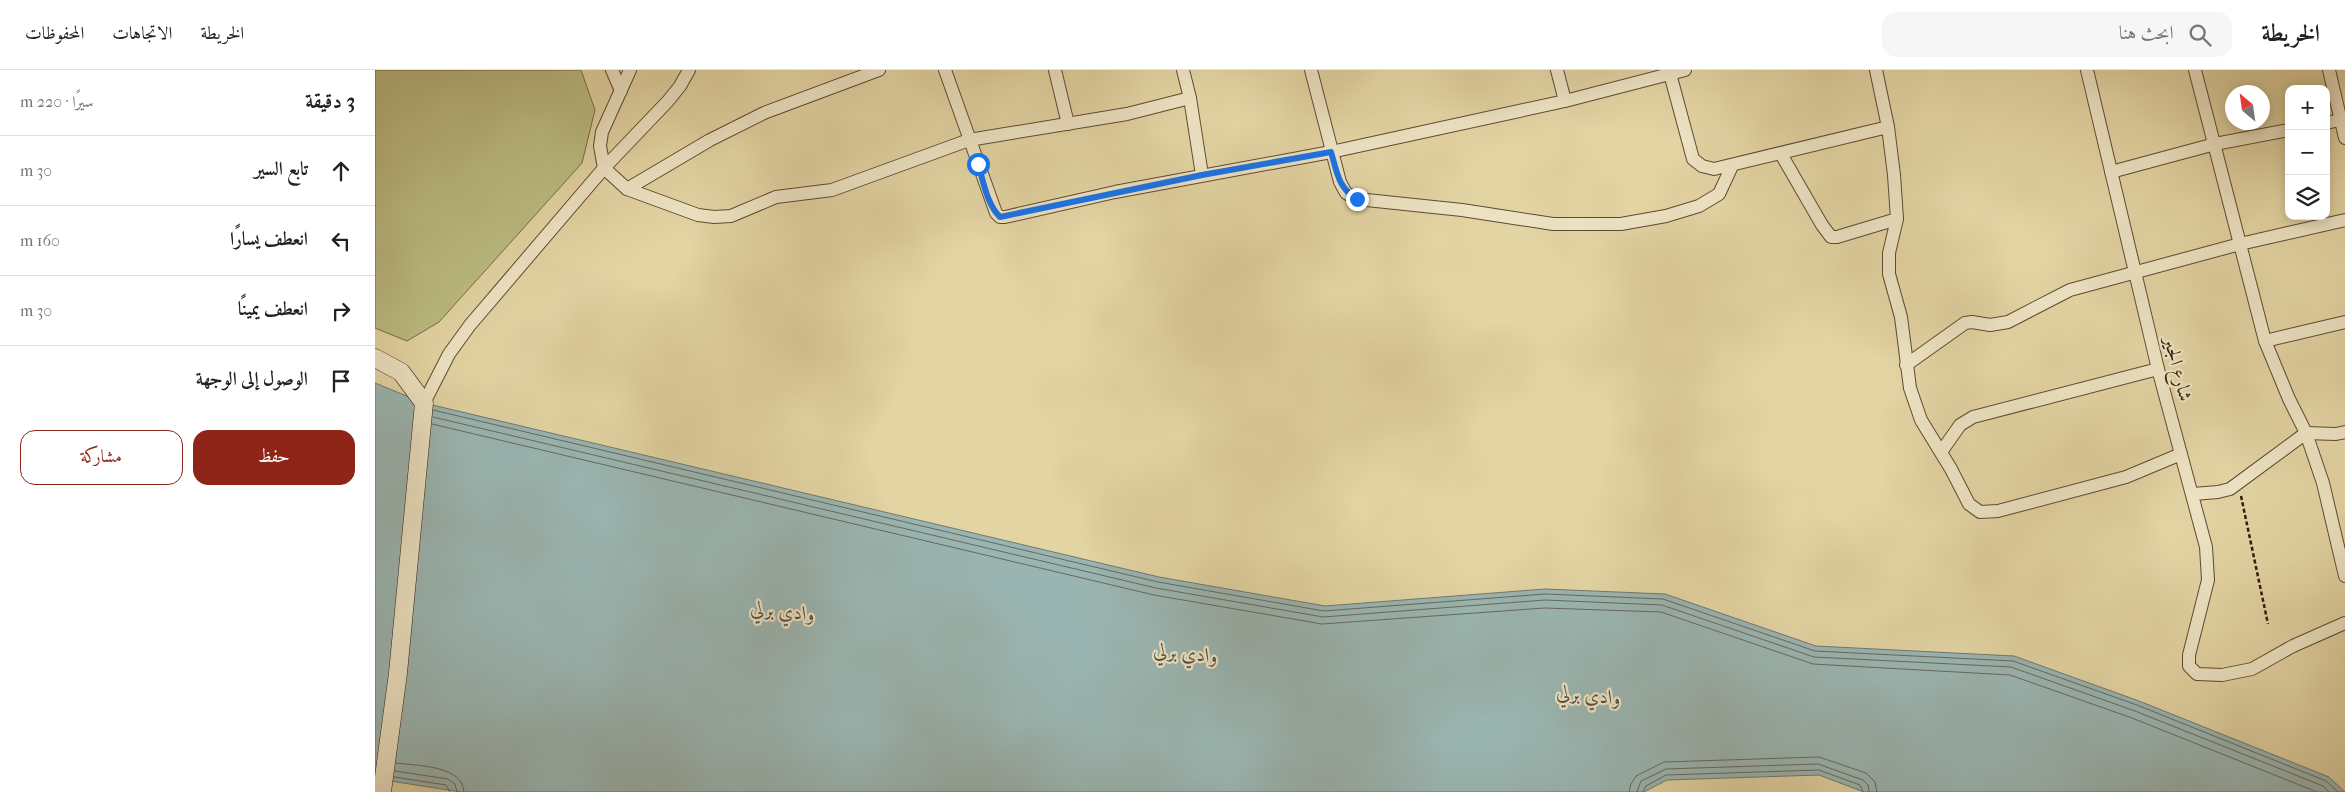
<!DOCTYPE html>
<html lang="ar">
<meta charset="utf-8">
<style>
body{margin:0;font-family:"IM FELL French Canon",Amiri,serif;background:#f6f6f6;color:#222;direction:rtl}
.controls{position:absolute;right:15px;top:15px;display:grid;overflow:hidden;border-radius:10px;box-shadow:0 2px 12px #0003}
.controls button{width:45px;height:45px;display:grid;place-items:center;padding:0;border:0;border-bottom:1px solid #e0e0e0;background:#fff;color:#222;font:25px sans-serif}
.compass{position:absolute;left:1850px;top:15px;width:45px;height:45px;border-radius:50%;background:#fff;box-shadow:0 2px 12px #0003;rotate:331deg}
.stop{position:absolute;width:15px;height:15px;margin:-11px;border:4px solid #1a73e8;border-radius:50%;background:#fff}
.stop.end{background:#1a73e8;border-color:#fff;box-shadow:0 1px 5px #0008}
.list{margin:0;padding:0;list-style:none}
h2{display:flex;justify-content:space-between;align-items:center;height:65px;margin:0;padding:0 20px;font-size:21px}
h2 small{font-size:16px;font-weight:400;color:#767676}
.list li{display:grid;grid-template-columns:32px 1fr auto;gap:15px;align-items:center;box-sizing:border-box;height:70px;padding:0 20px;border-top:1px solid #e0e0e0}
.list b{display:block;font-size:19px;white-space:nowrap}
.list em{font-size:16px;font-style:normal;color:#767676}
.actions{display:flex;gap:10px;padding:15px 20px}
.actions a{flex:1;padding:11px 0;border:1px solid #8f2418;border-radius:15px;text-align:center;font-size:18px;color:#8f2418}
.actions .main{background:#8f2418;color:#fff}
.icon{flex:none;width:28px;height:28px;fill:none;stroke:currentColor;stroke-width:2;stroke-linecap:round;stroke-linejoin:round}
.map{position:relative;flex:none;width:1970px;height:722px;overflow:hidden;direction:ltr}
header{display:flex;align-items:center;gap:30px;box-sizing:border-box;height:70px;padding:0 25px;background:#fff;border-bottom:1px solid #e0e0e0}
header strong{font-size:24px}
nav{display:flex;gap:28px;margin-inline-start:auto;font-size:18px}
.search{width:350px;height:45px;background:#f6f6f6;display:flex;align-items:center;gap:12px;box-sizing:border-box;padding:0 18px;border-radius:15px;color:#767676;font-size:19px}
main{display:flex}
aside{flex:1;background:#fff}
.map>svg:first-child{display:block}
</style>
<header>
<strong>الخريطة</strong>
<div class="search"><svg class="icon" aria-label="search" viewBox="0 0 24 24"><circle cx="10" cy="10" r="6"/><path d="M15 15l6 6"/></svg>ابحث هنا</div>
<nav><a>الخريطة</a><a>الاتجاهات</a><a>المحفوظات</a></nav>
</header>
<main>
<div class="map">
<svg width="1970" height="722" viewBox="0 0 1970 722">
<rect width="100%" height="100%" fill="#e3d4a3"/>
<filter id="stains"><feTurbulence type="fractalNoise" baseFrequency=".004" numOctaves="4"/><feColorMatrix values="0 0 0 0 .2 0 0 0 0 .09 0 0 0 0 .02 0 0 0 .5 -.17"/></filter>
<radialGradient id="worn" r=".72"><stop offset=".6" stop-color="#630" stop-opacity="0"/><stop offset="1" stop-color="#630" stop-opacity=".3"/></radialGradient>
<!-- green -->
<path fill="#bbbb80" stroke="#766c46" d="M0 0H206L220 40 207 93 64 252 32 271 0 258Z"/>
<!-- water -->
<path fill="#9ab5b1" stroke="#70786f" d="M0 313 49 333 784 507 950 536 1170 519 1290 524 1441 576 1639 586 1764 631 1954 707 1970 722H1489L1444 705 1292 710 1269 722H86L9 710 0 707Z"/>
<g fill="none" stroke-linecap="round" stroke-linejoin="round">
<!-- shore -->
<g stroke="#66685f" stroke-width="1">
<path d="M58 340 783 512 949 541 1170 524 1288 529 1440 581 1638 591 1762 635 1951 711 1963 722"/>
<path d="M58 347 781 518 948 547 1170 530 1287 535 1439 587 1636 597 1760 641 1948 716 1954 722"/>
<path d="M57 354 779 525 947 554 1170 538 1286 542 1438 594 1635 605 1757 648 1942 722"/>
<path d="M21 693C42 696 88 695 89 722"/>
<path d="M20 701 73 709 80 714 82 722"/>
<path d="M19 707 71 715 75 722"/>
<path d="M1254 722 1256 714 1261 706 1289 692 1444 687 1491 703 1500 712 1502 722"/>
<path d="M1262 722 1266 711 1291 699 1443 694 1488 710 1493 715 1494 722"/>
<path d="M1268 722 1271 716 1291 705 1444 700 1485 715 1488 722"/>
</g>
<defs>
<g id="street">
<path d="M237 0 246 21"/>
<path d="M255 0 227 62 225 76 229 98 252 119 323 145 339 147 356 146 401 127 457 120 594 70 752 44 815 28"/>
<path d="M570 0 621 143 625 147H630L740 122 956 82 1190 31 1310 0"/>
<path d="M680 0 693 54"/>
<path d="M808 0 815 28 827 105"/>
<path d="M936 0 965 112 971 123 982 129 1087 140 1178 154H1246L1291 146 1324 136 1344 124 1357 96"/>
<path d="M1182 0 1190 31"/>
<path d="M1294 0 1318 89 1327 96 1339 99 1513 57"/>
<path d="M1501 0 1513 57 1519 105 1522 149 1514 183V204L1526 247 1535 318 1546 350 1576 399 1594 434 1605 442 1623 441 1751 407 1806 384"/>
<path d="M1712 0 1783 299 1831 477 1833 510 1814 585V596L1822 604 1847 605 1877 599 1918 576 1970 553"/>
<path d="M1820 0 1890 271 1914 329 1931 363 1948 413 1970 506"/>
<path d="M1954 0 1970 68"/>
<path d="M1951 53 1965 50"/>
<path d="M1406 84 1447 155 1456 167H1462L1522 149"/>
<path d="M1736 102 1840 74 1914 60"/>
<path d="M252 119 335 70 389 43 504 0"/>
<path d="M1890 271 1970 252"/>
<path d="M1531 295 1590 253 1597 252 1615 255 1633 252 1695 220 1865 174 1970 150"/>
<path d="M49 333 74 284 95 255 229 98 293 31 305 16 314 0"/>
<path d="M1566 382 1585 355 1598 347 1783 299"/>
<path d="M1818 424 1843 422 1855 419 1931 363 1961 364 1970 362"/>
</g>
<path id="secondary" d="M0 288 26 302 49 333 23 603 7 722"/>
</defs>
<!-- street casing -->
<use href="#street" stroke="#5e4a32" stroke-width="14"/>
<!-- secondary casing -->
<use href="#secondary" stroke="#321c0d" stroke-width="19"/>
<!-- path -->
<path stroke="#321c0d" stroke-width="2.5" stroke-dasharray="4 2.5" stroke-linecap="butt" d="M1866 426 1893 554"/>
<!-- street -->
<use href="#street" stroke="#ede3c3" stroke-width="12"/>
<!-- secondary -->
<use href="#secondary" stroke="#ede3c3" stroke-width="18"/>
</g>
<g fill="none" stroke-linecap="round" stroke-linejoin="round">
<!-- route -->
<path stroke="#1a73e8" stroke-width="6" d="M603 94C608 110 612 135 625 147L827 105 956 82C962 102 963 118 982 129"/>
</g>
<g text-anchor="middle" dominant-baseline="central" stroke-width="4.5" stroke-linejoin="round" paint-order="stroke">
<!-- street labels -->
<g font-size="19" fill="#321c0d" stroke="#ede3c3">
<text transform="translate(1803 299) rotate(76)">شارع الجير</text>
</g>
<!-- water labels -->
<g font-size="20" font-style="italic" fill="#514a3e" stroke="#ede3c3">
<text transform="translate(408 541) rotate(6)">وادي برلي</text>
<text transform="translate(811 583) rotate(6)">وادي برلي</text>
<text transform="translate(1214 625) rotate(6)">وادي برلي</text>
</g>
</g>
<rect width="100%" height="100%" filter="url(#stains)"/>
<rect width="100%" height="100%" fill="url(#worn)"/>
</svg>
<div class="controls">
<button>+</button>
<button>−</button>
<button><svg class="icon" aria-label="layers" viewBox="0 0 24 24"><path d="M12 4l9 5-9 5-9-5zM3 14l9 5 9-5"/></svg></button>
</div>
<svg class="compass" viewBox="-18 -18 36 36"><path d="M0-13l5 13h-10z" fill="#e53935"/><path d="M0 13l5-13h-10z" fill="#767676"/></svg>
<div class="stop" style="left:603px;top:94px"></div>
<div class="stop end" style="left:982px;top:129px"></div>
</div>
<aside>
<h2>3 دقيقة<small>سيرًا · 220 m</small></h2>
<ul class="list">
<li><svg class="icon" aria-label="ahead" viewBox="0 0 24 24"><path d="M12 20V5M6 11l6-6 6 6"/></svg><div><b>تابع السير</b></div><em>30 m</em></li>
<li><svg class="icon" aria-label="left" viewBox="0 0 24 24"><path d="M17 20v-9H6M10 6l-5 5 5 5"/></svg><div><b>انعطف يسارًا</b></div><em>160 m</em></li>
<li><svg class="icon" aria-label="right" viewBox="0 0 24 24"><path d="M7 20v-9h11M14 6l5 5-5 5"/></svg><div><b>انعطف يمينًا</b></div><em>30 m</em></li>
<li><svg class="icon" aria-label="arrive" viewBox="0 0 24 24"><path d="M6 21V4h12l-3 4 3 4H6"/></svg><div><b>الوصول إلى الوجهة</b></div></li>
</ul>
<div class="actions"><a class="main">حفظ</a><a>مشاركة</a></div>
</aside>
</main>
